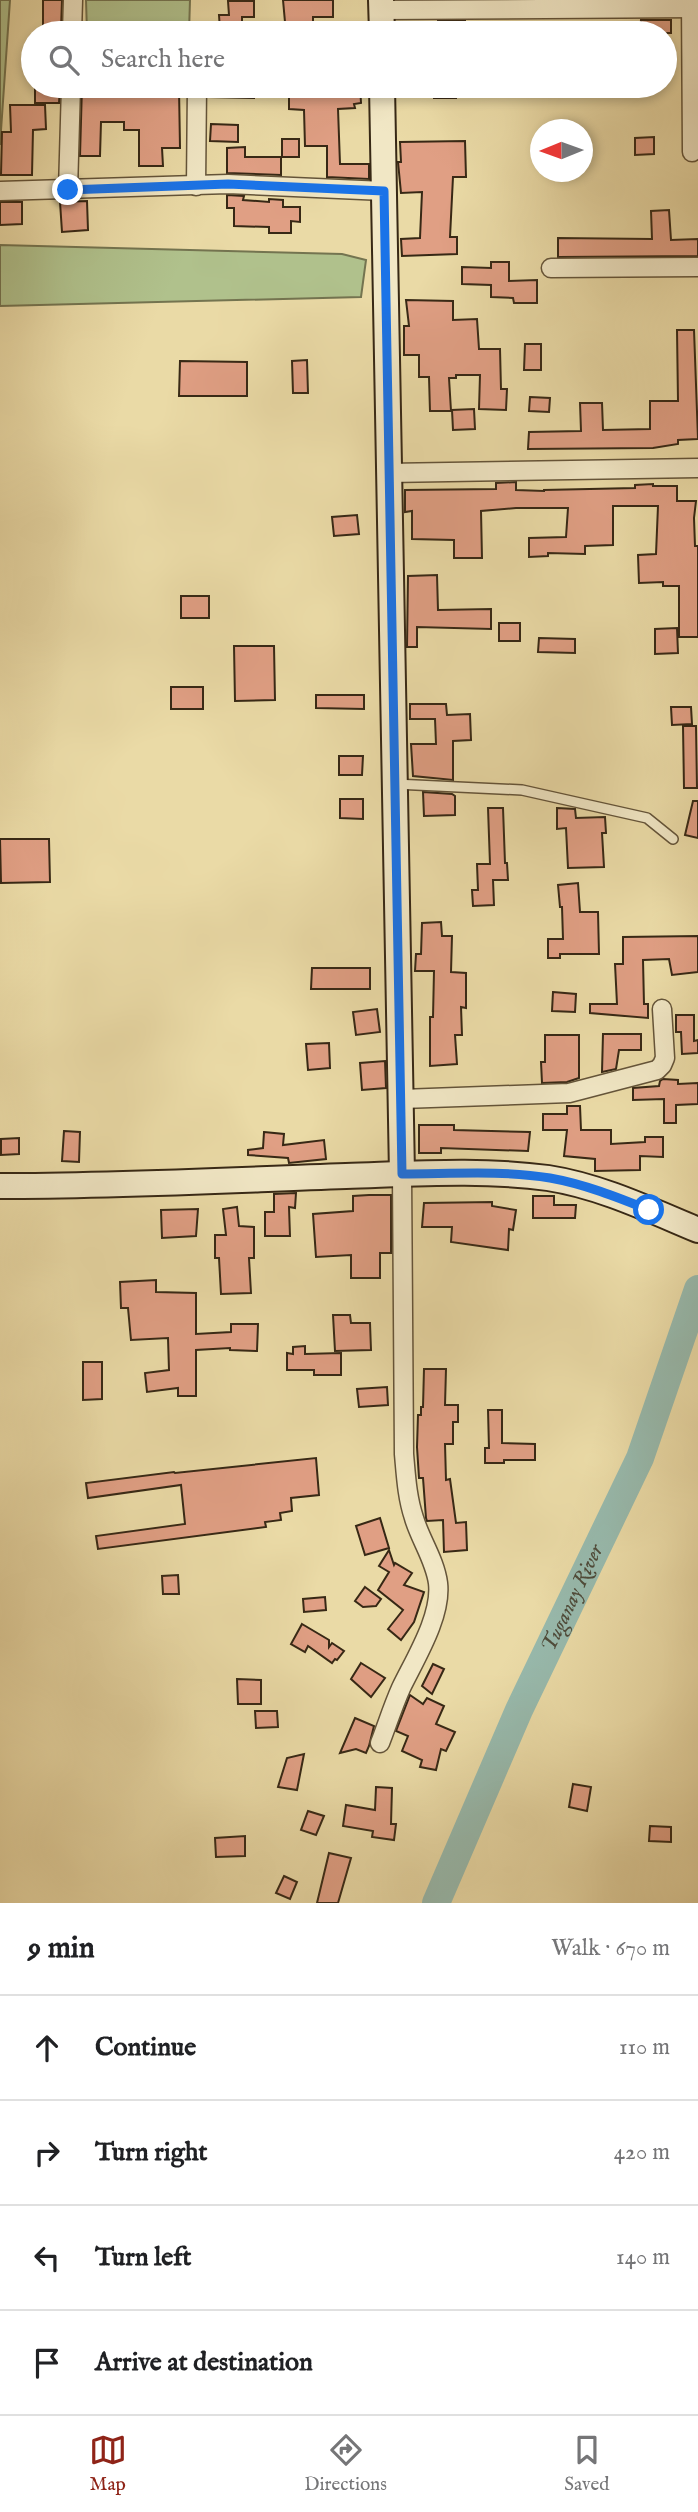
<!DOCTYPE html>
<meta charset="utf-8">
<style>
body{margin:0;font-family:"IM FELL English",serif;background:#f6f6f6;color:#202124}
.compass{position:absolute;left:530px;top:119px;width:63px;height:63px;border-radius:50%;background:#fff;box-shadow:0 4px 10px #0003;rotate:269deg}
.stop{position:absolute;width:21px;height:21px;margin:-16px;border:5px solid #1a73e8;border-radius:50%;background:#fff}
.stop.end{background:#1a73e8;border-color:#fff;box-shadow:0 2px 7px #0008}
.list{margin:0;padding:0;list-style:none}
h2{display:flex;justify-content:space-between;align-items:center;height:91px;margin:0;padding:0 28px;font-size:30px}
h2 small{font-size:23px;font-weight:400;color:#757577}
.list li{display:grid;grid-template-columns:46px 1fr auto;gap:21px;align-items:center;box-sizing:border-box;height:105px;padding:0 28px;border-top:2px solid #e0e0e0}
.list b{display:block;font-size:26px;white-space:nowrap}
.list em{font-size:23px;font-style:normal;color:#757577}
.icon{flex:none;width:38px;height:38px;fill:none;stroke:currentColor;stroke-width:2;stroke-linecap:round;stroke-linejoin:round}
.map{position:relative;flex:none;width:698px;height:1903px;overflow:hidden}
.search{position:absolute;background:#fff;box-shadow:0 4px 10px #0003;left:21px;right:21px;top:21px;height:77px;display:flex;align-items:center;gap:18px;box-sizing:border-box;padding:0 24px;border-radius:38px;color:#757577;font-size:26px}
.sheet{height:511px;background:#fff}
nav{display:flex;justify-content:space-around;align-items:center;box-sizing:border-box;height:98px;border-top:2px solid #e0e0e0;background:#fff;font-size:19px;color:#757577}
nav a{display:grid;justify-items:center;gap:4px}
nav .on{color:#8f2418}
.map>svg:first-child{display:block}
</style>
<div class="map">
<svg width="698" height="1903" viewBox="0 0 698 1903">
<rect width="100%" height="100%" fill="#eadaa6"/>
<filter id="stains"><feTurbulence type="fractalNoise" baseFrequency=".00286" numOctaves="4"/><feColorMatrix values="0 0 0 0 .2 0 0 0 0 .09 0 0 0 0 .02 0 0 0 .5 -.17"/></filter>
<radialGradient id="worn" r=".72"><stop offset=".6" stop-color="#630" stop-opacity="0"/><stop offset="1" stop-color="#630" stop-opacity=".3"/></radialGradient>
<!-- green -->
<g fill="#b0c18c" stroke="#747450" stroke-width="2">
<path d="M0 0H10L0 145Z"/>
<path d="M86 0H190L189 33H87Z"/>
<path d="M0 245 342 254 366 260 361 297 0 306Z"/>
</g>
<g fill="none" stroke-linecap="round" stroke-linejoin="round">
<!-- river -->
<path stroke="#98baad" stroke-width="28" id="s1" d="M436 1903 519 1710 640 1458 698 1289"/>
</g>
<!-- building -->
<g fill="#e09f84" stroke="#372815" stroke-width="2">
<path d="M43 0H62L61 29H43Z"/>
<path d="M283 0H333V17H313V33H286Z"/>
<path d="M228 1H254V17H242V29L220 30 219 15H229Z"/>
<path d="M641 20H671V33H640Z"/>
<rect x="438" y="21" width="27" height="12"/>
<path d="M82 86 179 88 180 148H162L163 166H139V130H124V122H101L100 156H80Z"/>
<path d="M208 86H254V98L208 97Z"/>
<path d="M326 86H360L361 103 354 104 355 108 338 109 340 164H369V179L327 177V146H305L304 110 289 109V95L327 92Z"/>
<rect x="434" y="86" width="22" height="12"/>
<path d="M35 87H60L59 103H35Z"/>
<path d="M10 105H45L46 129 33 130 32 175H1L2 132H11Z"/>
<path d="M211 124 238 125V142L210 141Z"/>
<path d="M654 137V154L635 155V138Z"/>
<rect x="282" y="139" width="17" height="18"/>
<path d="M465 141 466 177H453L450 237H457V254L402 256 401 239 420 238 422 192 401 193 398 162H401L400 142Z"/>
<path d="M245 147V157H281V175L227 173V148Z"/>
<path d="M227 195 244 196 243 200 269 202V199L283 200V207H300V222L291 221V233H269V227L234 226V208H227Z"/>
<path d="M87 201 88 230 62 232 60 202Z"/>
<path d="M0 202H22V224L0 225Z"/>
<path d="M669 210 671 240 698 239V256L558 257V238L652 239 651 211Z"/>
<path d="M491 262H509V281L537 280V303H514L513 298 491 297V285L462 284V267L491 268Z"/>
<path d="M406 300 453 301V320L477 319 479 349H500L501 389H507L506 410 479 409 480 375H456V378H449L451 411H430L429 377H419V355H404V326H409Z"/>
<path d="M677 330H694L698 439 678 440V444L653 448 528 449 529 432 581 431 580 403H602L603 430 650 429V401H678Z"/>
<path d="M525 344H541V370H524Z"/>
<path d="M307 360 308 393H293L292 361Z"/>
<path d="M180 361 247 362V396H179Z"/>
<path d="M530 397 550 398 549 412 529 411Z"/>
<path d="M474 409 475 429 453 430 452 410Z"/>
<path d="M516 482V490L544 491V490L635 488V485L653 484V486H677V501H696L694 518 695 546H698V637H679V586H663V582L639 583 638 555 656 554 658 506H613V545L585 546V554L548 553V556L529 557V538L566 537 568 508H516L481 511 482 558H454V540L412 539V511L405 512V490L496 489V483Z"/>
<path d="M357 515 359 534 334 536 332 517Z"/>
<path d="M437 575 438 610 491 609V629L417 627V647H407L408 576Z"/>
<rect x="181" y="596" width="28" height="22"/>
<rect x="499" y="623" width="21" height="18"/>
<path d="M677 628 678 653 655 654V629Z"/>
<path d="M539 638 575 639V653L538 652Z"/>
<path d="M234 646H274L275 700 235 701Z"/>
<rect x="171" y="687" width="32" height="22"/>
<path d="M316 695H364V709L316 708Z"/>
<path d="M410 704H446L447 715 470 714 471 740 453 741V780L413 776 411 744H436L435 719H410Z"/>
<path d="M671 707H691L692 724 672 725Z"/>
<path d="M683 726H696L697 788H684Z"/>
<path d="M339 756H363L362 775H339Z"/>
<path d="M423 792 452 794 455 796V815L424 816Z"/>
<path d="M340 799H363V819L340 818Z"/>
<path d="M693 801H698V838L685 835Z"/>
<path d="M488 808H503L505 863H507L508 880H493L494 905 473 906 472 890H478L477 864H490Z"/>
<path d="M557 808 575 809 576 818 605 817 606 833H602L604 867 568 868 566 828 557 829Z"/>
<path d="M0 839H49L50 882 1 883Z"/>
<path d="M578 883 580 912H598L599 954H560V958H548V939H563L562 907H560L558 885Z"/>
<path d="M441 922 442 936H452L451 972 466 973V1008L461 1007 462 1035H455L457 1064 430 1066V1017H433L434 971H415L416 954H421L422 923Z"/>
<path d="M698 936V972L672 975 669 959 643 960 644 1004H648V1018L590 1013V1004H617L615 964H623V937Z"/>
<path d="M312 968H370V989H311Z"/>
<path d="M553 992 576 994 575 1012 552 1011Z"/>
<path d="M377 1009 380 1032 356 1035 353 1012Z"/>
<path d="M676 1015H694V1041L698 1040V1053L682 1054 681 1032H676Z"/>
<path d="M603 1034H641V1050H619L616 1069 602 1072Z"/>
<path d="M545 1035H579V1078L567 1082 542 1083 541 1062H545Z"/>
<path d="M329 1043 330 1068 308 1070 306 1044Z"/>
<path d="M385 1061 386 1088 362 1090 360 1063Z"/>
<path d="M663 1079 678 1080V1084L698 1083V1104L676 1105V1123H664V1099L633 1100V1088L659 1086 660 1081Z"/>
<path d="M567 1106H580L581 1130H611V1144L645 1142V1137H663V1157L640 1156V1170L595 1171V1159L564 1156 567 1130H543V1114H567Z"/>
<path d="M419 1125H454V1130L530 1132 528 1151 441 1148V1153H419Z"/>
<path d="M64 1131 80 1132 79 1162 62 1161Z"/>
<path d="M264 1132 284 1134 283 1145 324 1140 326 1159 289 1163 288 1158 248 1155V1150L263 1148Z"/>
<path d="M19 1138V1154L1 1155V1139Z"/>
<path d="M296 1193 295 1208 289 1207 290 1236H265V1212H274V1194Z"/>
<path d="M369 1195H391V1253H380V1278H351V1255L316 1257 313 1214 353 1211V1196Z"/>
<path d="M533 1196H554V1205H576L575 1218H533Z"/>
<path d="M492 1202V1206L516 1210 513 1230 509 1229 508 1250 451 1242 452 1227H422L424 1203Z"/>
<path d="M237 1207 239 1226 254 1227V1258H249L251 1293 221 1294 219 1258H215V1235H226L223 1209Z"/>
<path d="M198 1209 196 1236 162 1238 161 1210Z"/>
<path d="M156 1280V1292L196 1293V1334L231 1332V1324H258L257 1351 230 1350V1348L196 1350V1396H178V1388L147 1392 145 1373 169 1370 168 1338 131 1340 128 1308H121L120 1282Z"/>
<path d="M333 1315H350L351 1323H370L371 1350 335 1351Z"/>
<path d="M305 1346V1354L341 1353V1375H314V1370H287V1353L293 1354V1347Z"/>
<path d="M83 1362H102V1399L83 1400Z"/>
<path d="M424 1369H446L445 1405H458V1422H453V1444H445L446 1480 450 1479 456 1523 466 1522 467 1550 444 1552 443 1520 427 1521 426 1518 423 1478H419L417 1447 418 1415H421V1407H423Z"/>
<path d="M387 1387 388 1405 359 1407 357 1389Z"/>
<path d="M488 1410H502V1443L535 1444V1460H504V1463H485V1448H489Z"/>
<path d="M316 1458 319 1495 291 1498 292 1511 280 1513 281 1520 265 1522 266 1527 98 1549 96 1536 185 1524 181 1485 88 1498 86 1483 174 1472 175 1473Z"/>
<path d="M380 1518 389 1548 365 1555 356 1526Z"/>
<path d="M389 1550 394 1565 395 1563 412 1573 404 1585 424 1592 414 1622 401 1640 388 1629 403 1610 378 1590 389 1572 379 1566Z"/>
<path d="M178 1575 179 1594H163L162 1576Z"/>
<path d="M365 1587 381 1599 376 1606 363 1607 355 1601Z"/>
<path d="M325 1597 326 1610 304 1612 303 1599Z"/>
<path d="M302 1624 329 1640V1647L332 1643 344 1651 337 1660 335 1659 332 1663 308 1646 305 1652 291 1644Z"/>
<path d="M361 1663 385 1678 371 1697 351 1679Z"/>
<path d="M433 1664 444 1669 432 1694 422 1686Z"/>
<path d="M237 1679 261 1680V1704H238Z"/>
<path d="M410 1695 423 1704 427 1698 444 1706 436 1724 455 1732 446 1751 441 1749 436 1770 420 1767 422 1760 402 1751 408 1736 396 1731Z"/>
<path d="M255 1711H277L278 1727 256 1728Z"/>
<path d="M355 1718 374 1726 369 1746 366 1753 356 1749 340 1753Z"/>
<path d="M304 1754 297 1790 278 1787 287 1758Z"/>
<path d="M573 1784 591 1787 587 1811 569 1807Z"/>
<path d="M376 1787 392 1788 391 1824H396L394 1840 372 1837 373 1831 343 1826 346 1805 375 1810Z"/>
<path d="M308 1811 324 1816 316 1835 301 1830Z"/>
<path d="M650 1826 671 1827V1842L649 1841Z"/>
<path d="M245 1836V1856L216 1857 215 1838Z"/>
<path d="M329 1853 351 1858 338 1903H317Z"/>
<path d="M284 1876 297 1882 290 1899 276 1893Z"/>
</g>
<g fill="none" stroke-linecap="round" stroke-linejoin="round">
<defs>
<path id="lane" d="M395 784 522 790 647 818 673 839"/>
<g id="street">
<path d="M691 0 692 152"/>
<path d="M381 10 698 8"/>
<path d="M72 33 73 0"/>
<path d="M196 186 197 86"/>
<path d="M68 190 71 86"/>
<path d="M0 191 228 184 384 191"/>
<path d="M551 268 698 267"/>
<path d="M388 473 698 468"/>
<path d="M402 1099 569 1093 657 1070 662 1065 665 1058 662 1009"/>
<path d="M380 1743C387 1725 393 1706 401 1688 415 1659 442 1616 438 1583 435 1560 420 1539 414 1518 407 1497 406 1476 404 1454L402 1174"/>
</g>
<g id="secondary">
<path d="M381 0 382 33"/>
<path d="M382 86 402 1174"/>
<path d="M0 1186C115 1186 231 1180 346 1176 412 1174 482 1169 548 1178 600 1186 650 1210 698 1230"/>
</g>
</defs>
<!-- lane casing -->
<use href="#lane" stroke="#645439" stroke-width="12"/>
<!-- street casing -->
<use href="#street" stroke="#645439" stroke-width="21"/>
<!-- secondary casing -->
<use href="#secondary" stroke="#372815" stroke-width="28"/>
<!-- lane -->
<use href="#lane" stroke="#f1e7c5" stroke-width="9"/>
<!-- street -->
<use href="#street" stroke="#f1e7c5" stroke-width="18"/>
<!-- secondary -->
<use href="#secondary" stroke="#f1e7c5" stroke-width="24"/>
</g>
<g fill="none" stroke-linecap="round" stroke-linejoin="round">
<!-- route -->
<path stroke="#1a73e8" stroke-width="9" d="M68 190 228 184 384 191 402 1174C450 1174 502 1170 550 1178 584 1184 617 1197 649 1210"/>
</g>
<g text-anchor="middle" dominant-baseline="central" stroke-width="6" stroke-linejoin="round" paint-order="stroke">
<!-- water labels -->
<g font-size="21" font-style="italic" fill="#4f4c3b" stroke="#f1e7c5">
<text stroke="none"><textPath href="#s1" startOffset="334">Tuganay River</textPath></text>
</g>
</g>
<rect width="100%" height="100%" filter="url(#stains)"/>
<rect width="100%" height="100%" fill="url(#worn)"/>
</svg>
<svg class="compass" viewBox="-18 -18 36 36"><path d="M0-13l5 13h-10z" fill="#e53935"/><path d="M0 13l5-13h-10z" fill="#757577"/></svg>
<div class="stop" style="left:649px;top:1210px"></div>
<div class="stop end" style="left:68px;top:190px"></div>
<div class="search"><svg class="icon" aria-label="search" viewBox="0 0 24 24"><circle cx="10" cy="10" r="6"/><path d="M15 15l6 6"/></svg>Search here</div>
</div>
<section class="sheet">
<h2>9 min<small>Walk · 670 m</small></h2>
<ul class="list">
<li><svg class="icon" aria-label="ahead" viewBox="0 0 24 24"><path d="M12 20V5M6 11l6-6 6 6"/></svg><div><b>Continue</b></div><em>110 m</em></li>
<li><svg class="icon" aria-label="right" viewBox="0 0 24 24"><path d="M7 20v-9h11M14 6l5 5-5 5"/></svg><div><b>Turn right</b></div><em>420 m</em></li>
<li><svg class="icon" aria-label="left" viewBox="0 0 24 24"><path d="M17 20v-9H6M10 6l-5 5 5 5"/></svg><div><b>Turn left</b></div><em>140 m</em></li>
<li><svg class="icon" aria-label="arrive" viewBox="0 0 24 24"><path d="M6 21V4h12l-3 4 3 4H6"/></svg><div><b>Arrive at destination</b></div></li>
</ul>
</section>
<nav>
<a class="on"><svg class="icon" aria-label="map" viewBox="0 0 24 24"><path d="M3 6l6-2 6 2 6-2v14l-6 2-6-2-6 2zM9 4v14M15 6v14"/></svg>Map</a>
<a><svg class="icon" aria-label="directions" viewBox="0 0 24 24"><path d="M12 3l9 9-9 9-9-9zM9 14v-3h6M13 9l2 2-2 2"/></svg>Directions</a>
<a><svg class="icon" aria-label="saved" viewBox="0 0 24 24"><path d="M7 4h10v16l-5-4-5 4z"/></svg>Saved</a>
</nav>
